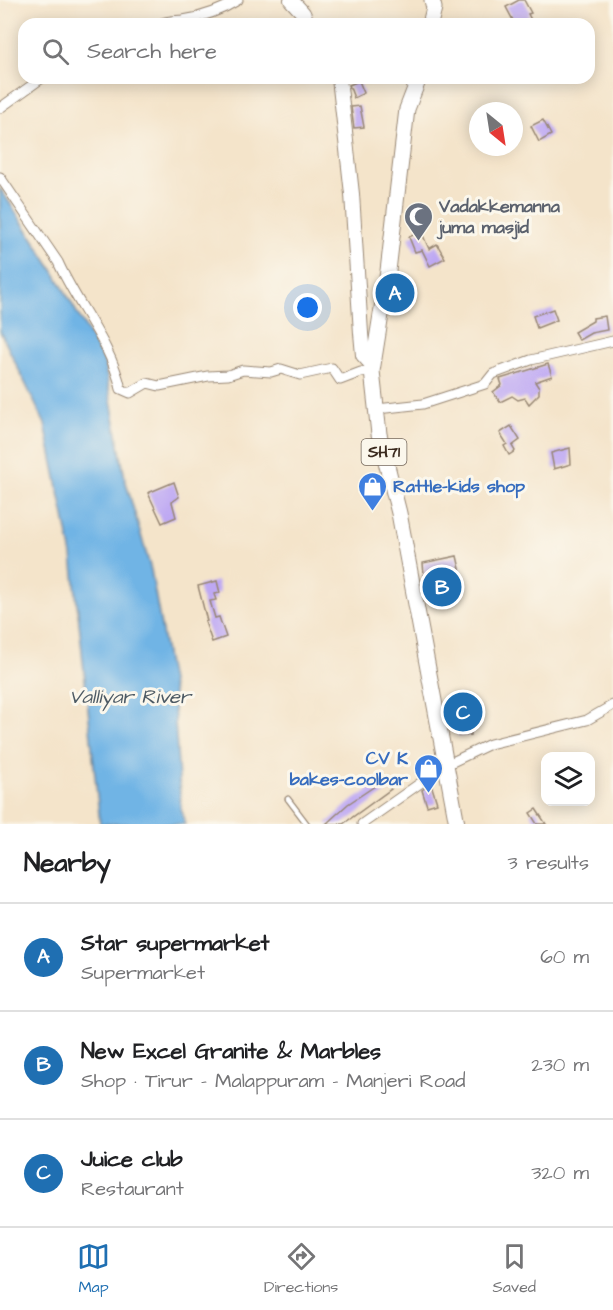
<!DOCTYPE html>
<meta charset="utf-8">
<style>
body{margin:0;font-family:"Architects Daughter",sans-serif;background:#f6f6f6;color:#202124}
.controls{position:absolute;right:18px;bottom:18px;display:grid;overflow:hidden;border-radius:12px;box-shadow:0 3px 15px #0003}
.controls button{width:54px;height:54px;display:grid;place-items:center;padding:0;border:0;border-bottom:2px solid #e0e0e0;background:#fff;color:#202124;font:30px sans-serif}
.compass{position:absolute;left:469px;top:102px;width:54px;height:54px;border-radius:50%;background:#fff;box-shadow:0 3px 15px #0003;rotate:150deg}
.you{position:absolute;left:308px;top:308px;width:21px;height:21px;margin:-15px;border:4px solid #fff;border-radius:50%;background:#1a73e8;box-shadow:0 0 0 9px #1a73e833}
.badge{display:grid;place-items:center;width:39px;height:39px;border-radius:50%;background:#1f6fb2;color:#fff;font-size:20px;font-weight:700}
.pin{position:absolute;translate:-50% -50%;border:3px solid #fff;box-shadow:0 2px 6px #0006}
.list{margin:0;padding:0;list-style:none}
h2{display:flex;justify-content:space-between;align-items:center;height:78px;margin:0;padding:0 24px;font-size:26px}
h2 small{font-size:20px;font-weight:400;color:#757577}
.list li{display:grid;grid-template-columns:39px 1fr auto;gap:18px;align-items:center;box-sizing:border-box;height:108px;padding:0 24px;border-top:2px solid #e0e0e0}
.list b{display:block;font-size:22px;white-space:nowrap}
.list p{margin:0;font-size:20px;white-space:nowrap;color:#757577}
.list em{font-size:20px;font-style:normal;color:#757577}
.icon{flex:none;width:33px;height:33px;fill:none;stroke:currentColor;stroke-width:2;stroke-linecap:round;stroke-linejoin:round}
.map{position:relative;flex:none;width:613px;height:824px;overflow:hidden}
.search{position:absolute;background:#fff;box-shadow:0 3px 15px #0003;left:18px;right:18px;top:18px;height:66px;display:flex;align-items:center;gap:15px;box-sizing:border-box;padding:0 21px;border-radius:18px;color:#757577;font-size:22px}
.sheet{height:402px;background:#fff}
nav{display:flex;justify-content:space-around;align-items:center;box-sizing:border-box;height:84px;border-top:2px solid #e0e0e0;background:#fff;font-size:16px;color:#757577}
nav a{display:grid;justify-items:center;gap:3px}
nav .on{color:#1f6fb2}
.map>svg:first-child{display:block}
</style>
<div class="map">
<svg width="613" height="824" viewBox="0 0 613 824">
<rect width="100%" height="100%" fill="#fbf7ec"/>
<filter id="ink" filterUnits="userSpaceOnUse"><feTurbulence type="fractalNoise" baseFrequency=".0167" numOctaves="2"/><feDisplacementMap in="SourceGraphic" scale="12" xChannelSelector="R" yChannelSelector="G"/><feConvolveMatrix kernelMatrix="1 2 1 2 8 2 1 2 1" color-interpolation-filters="sRGB"/></filter>
<filter id="wash" filterUnits="userSpaceOnUse"><feTurbulence type="fractalNoise" baseFrequency=".008" numOctaves="4" result="noise"/><feDisplacementMap in="SourceGraphic" scale="24" xChannelSelector="R" yChannelSelector="G"/><feGaussianBlur stdDeviation="1.35" result="paint"/><feColorMatrix in="noise" values="0 0 0 0 0 0 0 0 0 0 0 0 0 0 0 0 0 1.4 0 .05"/><feComposite in="paint" operator="in"/></filter>
<g filter="url(#wash)">
<rect width="100%" height="100%" fill="#f4e4ca"/>
<!-- water -->
<path fill="#6fb4e5" stroke="#556f82" stroke-width="1.5" d="M0 188 53 270 104 361 125 479 151 570 173 693 181 809 185 824H100L72 555 45 424 0 331Z"/>
<g id="blocks">
<!-- building -->
<g fill="#bea8f3">
<path d="M519 0H524L531 13 528 14 531 20 524 24H515L506 7Z"/>
<path d="M359 81 364 93 354 98 349 85Z"/>
<path d="M360 106 364 127 354 128 351 107Z"/>
<path d="M543 120 551 135 539 142 531 126Z"/>
<path d="M421 231 429 249 437 244 445 258 430 266 422 250 415 252 409 237Z"/>
<path d="M397 279 403 281 397 307 392 306Z"/>
<path d="M553 309 557 320 537 328 533 316Z"/>
<path d="M605 316 607 330 591 333 579 340 574 332 593 321V318Z"/>
<path d="M548 364 552 376 535 382 539 388V394L529 404 525 398 518 400 512 396 500 402 493 392 502 385 500 379Z"/>
<path d="M511 426 520 440 512 446 515 451 509 455 504 446 507 444 500 433Z"/>
<path d="M570 448 571 464 554 469 551 453Z"/>
<path d="M174 482 179 497 172 502 176 517 162 523 148 493Z"/>
<path d="M457 556 461 573 457 574 462 594 426 600 423 563Z"/>
<path d="M217 581 220 593 214 594 216 600 210 601 215 618 219 617 226 637 212 642 205 622 207 621 198 586Z"/>
<path d="M468 707 471 735 458 736 455 709Z"/>
<path d="M384 780 391 789 343 824H326L348 804Z"/>
<path d="M431 784 437 803 427 806 422 790Z"/>
<path d="M536 809 546 824H537L530 813Z"/>
</g>
</g>
</g>
<g filter="url(#ink)">
<use href="#blocks" fill-opacity="0" stroke="#988774" stroke-width="1.5"/>
<g fill="none" stroke-linecap="round" stroke-linejoin="round">
<defs>
<path id="lane" d="M288 799 307 824"/>
<g id="street">
<path d="M160 24C168 20 174 21 183 20 202 17 222 10 238 0"/>
<path d="M0 108 42 78"/>
<path d="M0 177 58 262C77 305 111 343 121 389L130 393 147 383 159 386 208 376 228 375 243 370 271 372 281 369 300 375 332 368 340 380 361 372 372 371"/>
<path d="M377 409 423 404 485 384 493 374 531 360 613 341"/>
<path d="M362 824 446 765 490 744 587 720 613 705"/>
</g>
<g id="secondary">
<path d="M291 0 303 13 308 24"/>
<path d="M339 78 352 194 361 333 363 355 373 366"/>
</g>
<g id="primary">
<path d="M430 24 434 8 432 0"/>
<path d="M419 78 407 109 388 271 372 371 379 434 399 513 457 824"/>
</g>
</defs>
<!-- lane casing -->
<use href="#lane" stroke="#988774" stroke-width="7"/>
<!-- street casing -->
<use href="#street" stroke="#988774" stroke-width="11"/>
<!-- secondary casing -->
<use href="#secondary" stroke="#988774" stroke-width="16"/>
<!-- primary casing -->
<use href="#primary" stroke="#988774" stroke-width="17"/>
<!-- lane -->
<use href="#lane" stroke="#fff" stroke-width="4.5"/>
<!-- street -->
<use href="#street" stroke="#fff" stroke-width="9"/>
<!-- secondary -->
<use href="#secondary" stroke="#fff" stroke-width="14"/>
<!-- primary -->
<use href="#primary" stroke="#fff" stroke-width="15"/>
</g>
</g>
<!-- icons -->
<defs>
<symbol id="mosque-pin" viewBox="-11 -11 22 30"><path d="M0 17L-7.5 6A9.5 9.5 0 1 1 7.5 6Z" fill="#6b7280" stroke="#fbf7ec"/><path d="M3.5-4.9A6 6 0 1 0 3.5 4.9A5 5 0 1 1 3.5-4.9Z" fill="#fff"/></symbol>
<symbol id="shop-pin" viewBox="-11 -11 22 30"><path d="M0 17L-7.5 6A9.5 9.5 0 1 1 7.5 6Z" fill="#3f7fe0" stroke="#fbf7ec"/><path d="M-5-2.5h2.3a2.7 3.5 0 0 1 5.4 0H5L5.5 6h-11ZM-1.5-2.5h3a1.5 2.3 0 0 0-3 0Z" fill="#fff"/></symbol>
</defs>
<g fill-rule="evenodd">
<use href="#mosque-pin" x="402" y="200" width="33" height="45"/>
<use href="#shop-pin" x="356" y="470" width="33" height="45"/>
<use href="#shop-pin" x="412" y="752" width="33" height="45"/>
</g>
<g text-anchor="middle" dominant-baseline="central" stroke-width="6" stroke-linejoin="round" paint-order="stroke">
<!-- shield labels -->
<rect fill="#fbf7ec" stroke="#75685c" stroke-width="1.5" x="361.5" y="439" width="45" height="26" rx="4.5"/>
<g font-size="16" font-weight="bold" fill="#3b2a1e">
<text x="384" y="452">SH71</text>
</g>
<!-- worship labels -->
<g font-size="18" font-weight="bold" fill="#5b616d" stroke="#fbf7ec" text-anchor="start">
<text x="439" y="206">Vadakkemanna<tspan x="439" dy="21">juma masjid</tspan></text>
</g>
<!-- shop labels -->
<g font-size="18" font-weight="bold" fill="#366cbe" stroke="#fbf7ec" text-anchor="start">
<text x="393" y="486">Rattle-kids shop</text>
<text x="408" y="758" text-anchor="end">CV K<tspan x="408" dy="21">bakes-coolbar</tspan></text>
</g>
<!-- water labels -->
<g font-size="20" font-style="italic" fill="#4d5a64" stroke="#fbf7ec">
<text x="130" y="697">Valliyar River</text>
</g>
</g>
</svg>
<div class="controls">
<button><svg class="icon" aria-label="layers" viewBox="0 0 24 24"><path d="M12 4l9 5-9 5-9-5zM3 14l9 5 9-5"/></svg></button>
</div>
<svg class="compass" viewBox="-18 -18 36 36"><path d="M0-13l5 13h-10z" fill="#e53935"/><path d="M0 13l5-13h-10z" fill="#757577"/></svg>
<div class="you"></div>
<div class="pin badge" style="left:395px;top:293px">A</div>
<div class="pin badge" style="left:442px;top:587px">B</div>
<div class="pin badge" style="left:463px;top:712px">C</div>
<div class="search"><svg class="icon" aria-label="search" viewBox="0 0 24 24"><circle cx="10" cy="10" r="6"/><path d="M15 15l6 6"/></svg>Search here</div>
</div>
<section class="sheet">
<h2>Nearby<small>3 results</small></h2>
<ul class="list">
<li><span class="badge">A</span><div><b>Star supermarket</b><p>Supermarket</p></div><em>60 m</em></li>
<li><span class="badge">B</span><div><b>New Excel Granite &amp; Marbles</b><p>Shop · Tirur - Malappuram - Manjeri Road</p></div><em>230 m</em></li>
<li><span class="badge">C</span><div><b>Juice club</b><p>Restaurant</p></div><em>320 m</em></li>
</ul>
</section>
<nav>
<a class="on"><svg class="icon" aria-label="map" viewBox="0 0 24 24"><path d="M3 6l6-2 6 2 6-2v14l-6 2-6-2-6 2zM9 4v14M15 6v14"/></svg>Map</a>
<a><svg class="icon" aria-label="directions" viewBox="0 0 24 24"><path d="M12 3l9 9-9 9-9-9zM9 14v-3h6M13 9l2 2-2 2"/></svg>Directions</a>
<a><svg class="icon" aria-label="saved" viewBox="0 0 24 24"><path d="M7 4h10v16l-5-4-5 4z"/></svg>Saved</a>
</nav>
